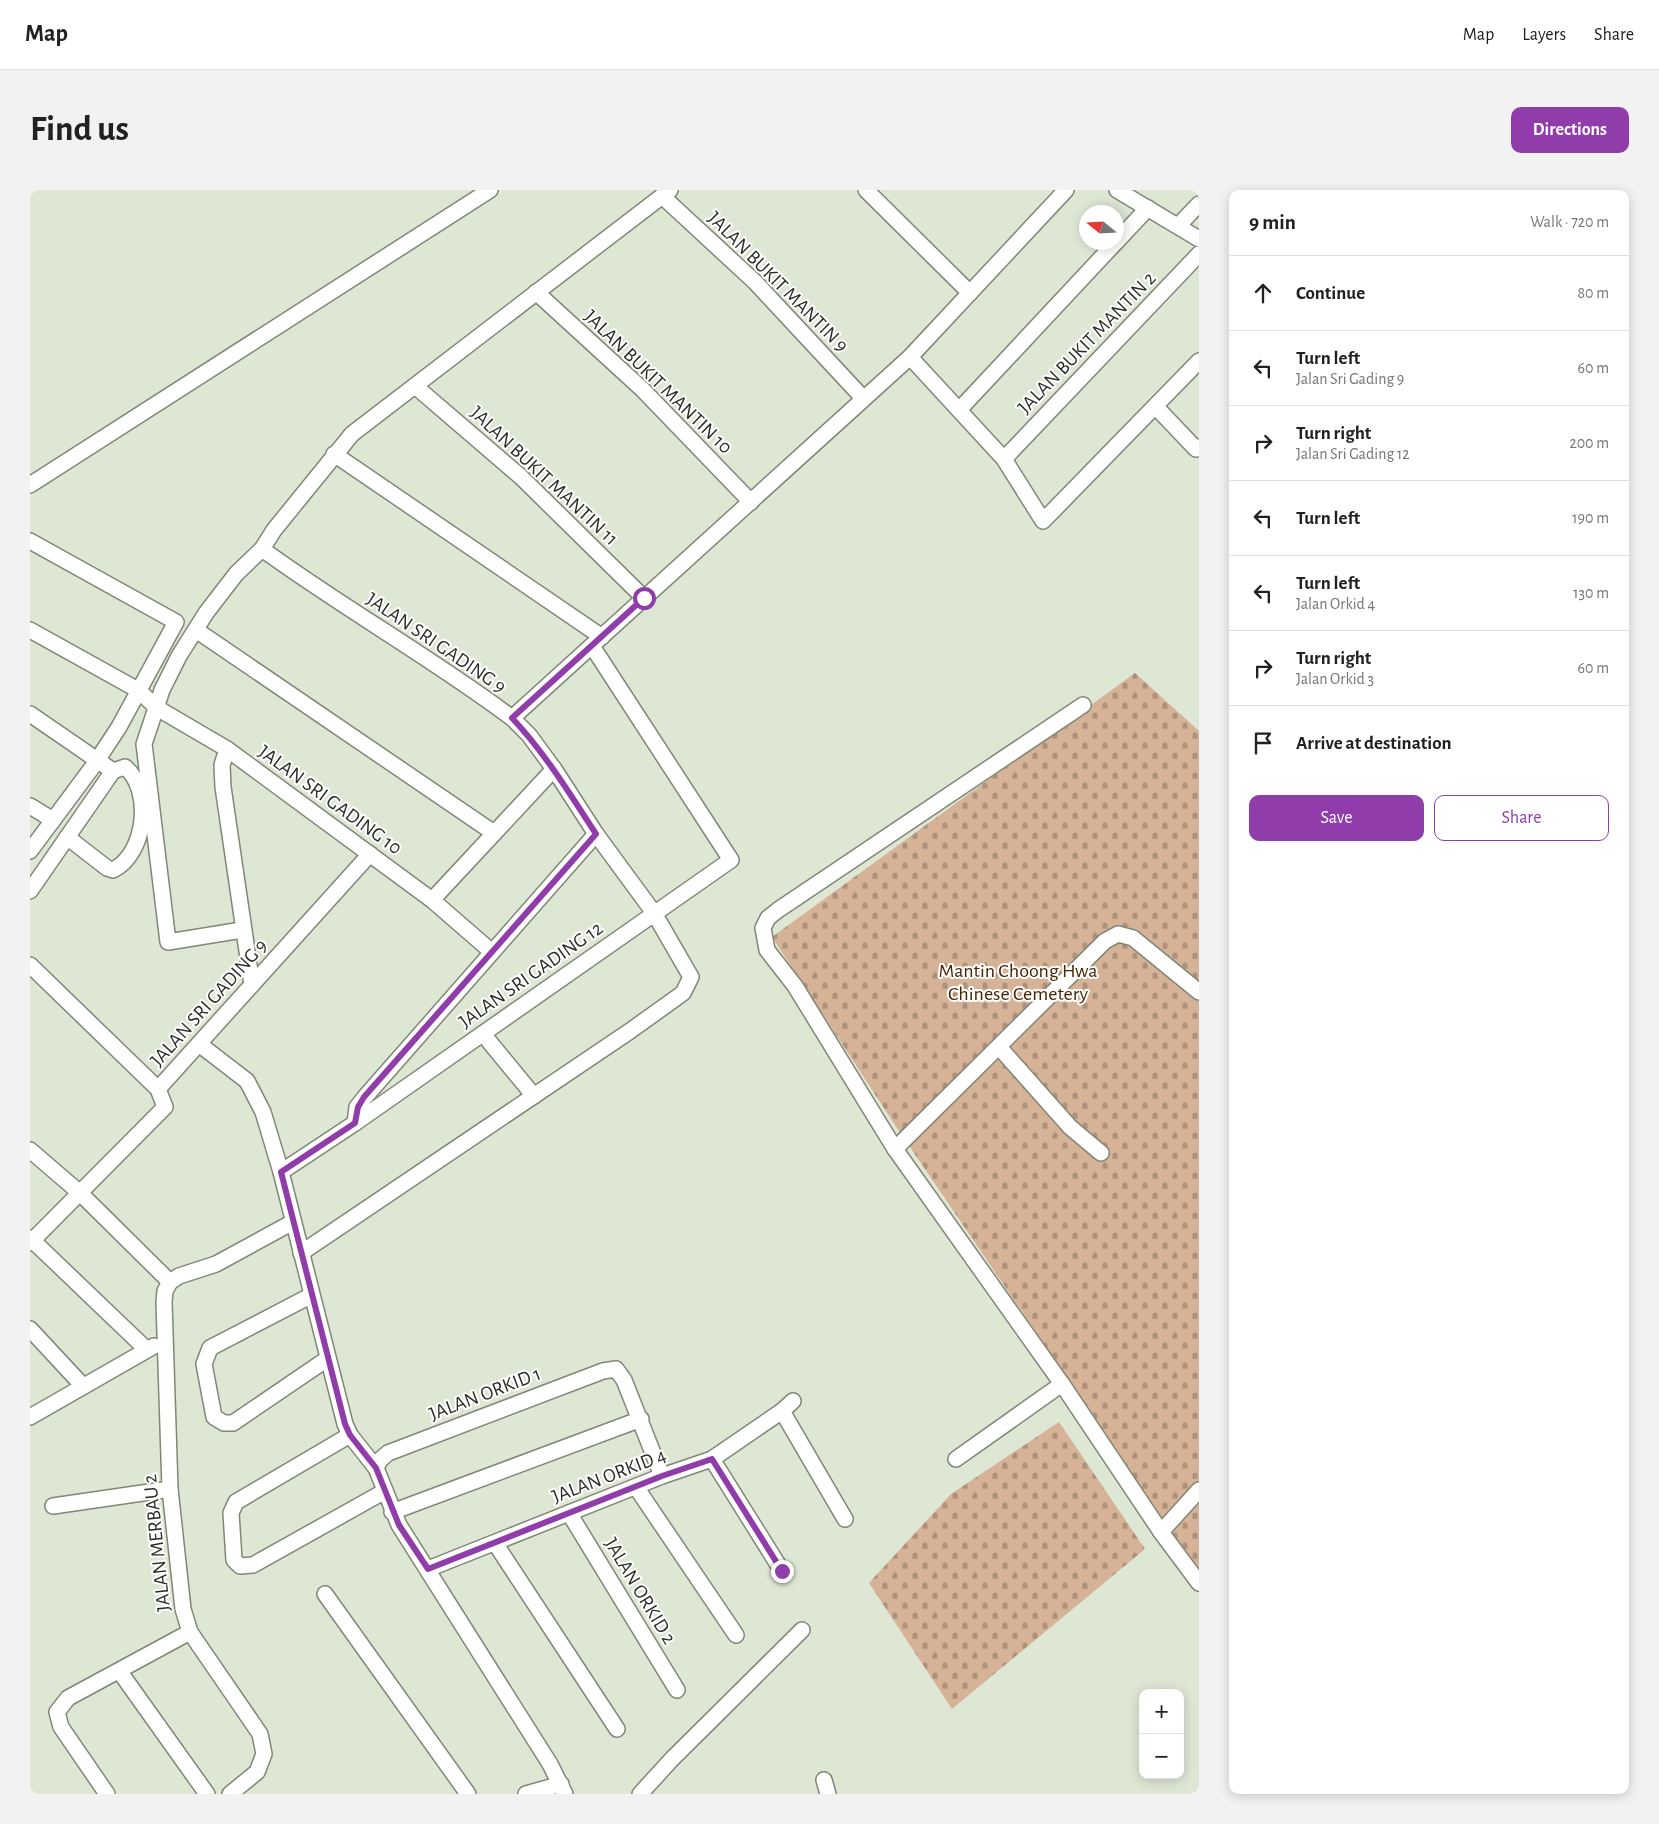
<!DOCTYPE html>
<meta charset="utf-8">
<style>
body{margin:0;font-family:"Alegreya Sans",sans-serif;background:#f2f2f2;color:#202124}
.controls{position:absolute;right:15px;bottom:15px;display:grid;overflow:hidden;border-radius:10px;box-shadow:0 2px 12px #0003}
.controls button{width:45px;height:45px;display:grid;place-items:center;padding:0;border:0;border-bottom:1px solid #e0e0e0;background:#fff;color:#202124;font:25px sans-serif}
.compass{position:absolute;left:1049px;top:15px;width:45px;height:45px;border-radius:50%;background:#fff;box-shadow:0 2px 12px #0003;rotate:288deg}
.stop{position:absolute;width:15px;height:15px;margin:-11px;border:4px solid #903caa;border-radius:50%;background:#fff}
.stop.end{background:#903caa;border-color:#fff;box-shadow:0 1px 5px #0008}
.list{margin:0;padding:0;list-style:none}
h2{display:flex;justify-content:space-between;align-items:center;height:65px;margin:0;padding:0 20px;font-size:21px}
h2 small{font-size:16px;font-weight:400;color:#757577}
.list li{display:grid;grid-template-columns:32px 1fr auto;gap:15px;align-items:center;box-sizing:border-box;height:75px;padding:0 20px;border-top:1px solid #e0e0e0}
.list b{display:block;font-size:19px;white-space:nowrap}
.list p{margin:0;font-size:16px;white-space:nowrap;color:#757577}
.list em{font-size:16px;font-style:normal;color:#757577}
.actions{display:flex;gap:10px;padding:15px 20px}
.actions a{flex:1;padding:11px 0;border:1px solid #903caa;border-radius:10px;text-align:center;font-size:18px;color:#903caa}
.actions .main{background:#903caa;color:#fff}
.icon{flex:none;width:28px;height:28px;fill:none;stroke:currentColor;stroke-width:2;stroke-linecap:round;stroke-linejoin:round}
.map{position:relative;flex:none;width:1169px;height:1604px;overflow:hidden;border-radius:10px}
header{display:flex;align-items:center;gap:30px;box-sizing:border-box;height:70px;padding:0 25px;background:#fff;border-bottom:1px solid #e0e0e0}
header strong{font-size:24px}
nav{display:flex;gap:28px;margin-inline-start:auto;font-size:18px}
.intro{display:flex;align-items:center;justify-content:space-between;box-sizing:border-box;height:120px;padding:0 30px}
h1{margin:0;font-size:35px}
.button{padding:12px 22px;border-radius:10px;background:#903caa;color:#fff;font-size:18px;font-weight:700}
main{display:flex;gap:30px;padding:0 30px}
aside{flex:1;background:#fff;border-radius:10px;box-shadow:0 2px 12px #0003}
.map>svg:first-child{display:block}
</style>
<header>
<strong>Map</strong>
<nav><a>Map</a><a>Layers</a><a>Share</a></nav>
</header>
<div class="intro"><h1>Find us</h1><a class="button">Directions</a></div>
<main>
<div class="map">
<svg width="1169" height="1604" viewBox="0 0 1169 1604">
<defs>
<pattern id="cemetery-stones" width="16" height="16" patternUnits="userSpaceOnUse" patternTransform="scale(1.25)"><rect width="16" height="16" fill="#d6b296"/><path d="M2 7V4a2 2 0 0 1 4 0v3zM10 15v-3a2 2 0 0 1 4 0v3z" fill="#ae917a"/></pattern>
</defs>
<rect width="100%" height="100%" fill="#dee6d4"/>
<!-- cemetery -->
<g fill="url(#cemetery-stones)">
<path d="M1105 483 1169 541V1382L867 938 742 747Z"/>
<path d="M1029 1232 1115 1359 922 1519 839 1393 921 1304Z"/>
</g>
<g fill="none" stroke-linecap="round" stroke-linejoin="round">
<defs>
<g id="minor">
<path d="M836 0 940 103"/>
<path d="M1087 0 1169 49"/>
<path d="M632 6 725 92 833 208"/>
<path d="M1148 36 1169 14"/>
<path d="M1086 52 1118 18"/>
<path d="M506 102 612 199 721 312"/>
<path d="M880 167 974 269 1013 331 1169 171"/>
<path d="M385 196 491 287 614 408"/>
<path d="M1126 217 1166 259 1169 257"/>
<path d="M929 220 1086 52"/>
<path d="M304 264 572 447"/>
<path d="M974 269 1169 64"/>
<path d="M0 295 460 0"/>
<path d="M0 351 146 432 89 537 64 575 0 661"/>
<path d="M232 359C313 418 402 468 482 528L499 545 524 579 566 644 624 723 661 787 653 803 600 841 271 1063"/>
<path d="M0 440 108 500 127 518 197 559 402 710 462 762"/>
<path d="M166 440 464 643"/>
<path d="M1053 515 748 720 738 728 733 738 737 760 765 796 865 959 1032 1194 1131 1342 1169 1393"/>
<path d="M0 524 83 581 0 701"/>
<path d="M482 528 880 167 1036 0"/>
<path d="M197 559 192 575 193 597 222 795"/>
<path d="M0 616 23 630"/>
<path d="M37 647 77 678 83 680C116 664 123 600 95 577L83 581"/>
<path d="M402 710 524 579"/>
<path d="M212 740 138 752 114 554 132 500 149 466 176 423 206 384 232 359 244 340 322 244 640 0"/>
<path d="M0 775 128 899 135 917 0 1053"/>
<path d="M453 844 504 906"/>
<path d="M169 854 217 891 233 922 251 982 315 1234 320 1245 346 1278 369 1335 520 1574 535 1604"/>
<path d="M969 857 1040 937 1071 963"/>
<path d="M128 899 340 664"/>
<path d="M325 933 327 917 335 907 566 644"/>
<path d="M865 959 1075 751 1088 744 1103 748 1169 802"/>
<path d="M0 960 50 1003 140 1092"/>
<path d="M251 982 325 933 701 670 562 456"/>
<path d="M0 1048 116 1159"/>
<path d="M280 1106 180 1158 174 1174 184 1227 194 1233H203L297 1169"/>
<path d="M0 1139 53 1196"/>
<path d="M752 1221 815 1329"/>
<path d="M0 1227 124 1156"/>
<path d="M320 1245 206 1312 201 1323 204 1370 210 1376 223 1375 355 1301"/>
<path d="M682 1269 752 1381"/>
<path d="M926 1269 1032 1194"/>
<path d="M346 1278 350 1270 358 1263 573 1181 586 1179 594 1190 632 1286"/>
<path d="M606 1297 706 1445"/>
<path d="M23 1316 140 1299"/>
<path d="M362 1322 611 1229"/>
<path d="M539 1323 647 1500"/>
<path d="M1131 1342 1169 1300"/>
<path d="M465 1353 587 1539"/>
<path d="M398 1379 632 1286 682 1269 752 1221 763 1211"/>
<path d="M295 1404 438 1604"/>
<path d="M90 1482 177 1604"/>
<path d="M794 1590 798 1604"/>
<path d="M77 1604 31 1537 27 1522 38 1508 160 1442"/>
<path d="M200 1604 227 1582 234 1564 230 1544 160 1442 153 1419 140 1299 134 1112 135 1101 140 1092 149 1086 186 1074 263 1032"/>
<path d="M496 1604 531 1594"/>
<path d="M610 1604 642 1569 772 1440"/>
</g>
</defs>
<!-- minor casing -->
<use href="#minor" stroke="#808777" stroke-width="18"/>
<!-- minor -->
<use href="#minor" stroke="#fff" stroke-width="15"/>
</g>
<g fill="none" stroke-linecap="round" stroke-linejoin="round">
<!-- route -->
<path stroke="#903caa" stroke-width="6" d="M614 408 482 528C515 563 540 604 566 644L334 907 328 917 325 933 251 982 315 1234 320 1245 346 1278 369 1335 398 1379 632 1286 682 1269 752 1381"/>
</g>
<g text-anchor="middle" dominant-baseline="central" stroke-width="4" stroke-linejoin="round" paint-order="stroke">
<!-- street labels -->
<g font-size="20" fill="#2a2d26" stroke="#fff">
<text transform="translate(748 92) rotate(45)">JALAN BUKIT MANTIN 9</text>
<text transform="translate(1057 153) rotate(-46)">JALAN BUKIT MANTIN 2</text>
<text transform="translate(628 192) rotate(44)">JALAN BUKIT MANTIN 10</text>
<text transform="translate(514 286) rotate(43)">JALAN BUKIT MANTIN 11</text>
<text transform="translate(406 453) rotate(34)">JALAN SRI GADING 9</text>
<text transform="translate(300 610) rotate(36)">JALAN SRI GADING 10</text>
<text transform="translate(501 785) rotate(-35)">JALAN SRI GADING 12</text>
<text transform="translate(179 813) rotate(-48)">JALAN SRI GADING 9</text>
<text transform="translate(455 1204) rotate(-21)">JALAN ORKID 1</text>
<text transform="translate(579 1286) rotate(-21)">JALAN ORKID 4</text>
<text transform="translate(127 1353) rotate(-96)">JALAN MERBAU 2</text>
<text transform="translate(610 1401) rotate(59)">JALAN ORKID 2</text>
</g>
<!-- park labels -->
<g font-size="20" fill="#472200" stroke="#fff">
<text x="988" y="781">Mantin Choong Hwa<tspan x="988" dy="23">Chinese Cemetery</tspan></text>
</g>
</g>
</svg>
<div class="controls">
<button>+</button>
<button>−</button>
</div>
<svg class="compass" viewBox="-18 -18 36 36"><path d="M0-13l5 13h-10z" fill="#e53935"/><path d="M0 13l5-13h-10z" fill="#757577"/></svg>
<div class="stop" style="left:614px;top:408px"></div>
<div class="stop end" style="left:752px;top:1381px"></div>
</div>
<aside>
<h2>9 min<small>Walk · 720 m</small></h2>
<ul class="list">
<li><svg class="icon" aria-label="ahead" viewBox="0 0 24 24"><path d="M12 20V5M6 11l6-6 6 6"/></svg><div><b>Continue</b></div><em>80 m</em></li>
<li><svg class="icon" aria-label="left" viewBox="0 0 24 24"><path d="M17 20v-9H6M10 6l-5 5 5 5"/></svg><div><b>Turn left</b><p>Jalan Sri Gading 9</p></div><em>60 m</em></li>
<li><svg class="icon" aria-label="right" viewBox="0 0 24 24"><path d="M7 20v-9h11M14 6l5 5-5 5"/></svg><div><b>Turn right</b><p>Jalan Sri Gading 12</p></div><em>200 m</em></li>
<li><svg class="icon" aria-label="left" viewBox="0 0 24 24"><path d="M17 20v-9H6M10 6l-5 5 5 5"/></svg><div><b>Turn left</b></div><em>190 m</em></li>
<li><svg class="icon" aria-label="left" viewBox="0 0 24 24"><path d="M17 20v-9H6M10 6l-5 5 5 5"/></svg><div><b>Turn left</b><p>Jalan Orkid 4</p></div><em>130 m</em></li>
<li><svg class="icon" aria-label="right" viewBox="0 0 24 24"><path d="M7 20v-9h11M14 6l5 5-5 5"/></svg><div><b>Turn right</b><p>Jalan Orkid 3</p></div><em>60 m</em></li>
<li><svg class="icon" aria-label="arrive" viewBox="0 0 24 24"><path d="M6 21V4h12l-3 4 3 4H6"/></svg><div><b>Arrive at destination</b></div></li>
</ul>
<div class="actions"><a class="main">Save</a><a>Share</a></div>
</aside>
</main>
